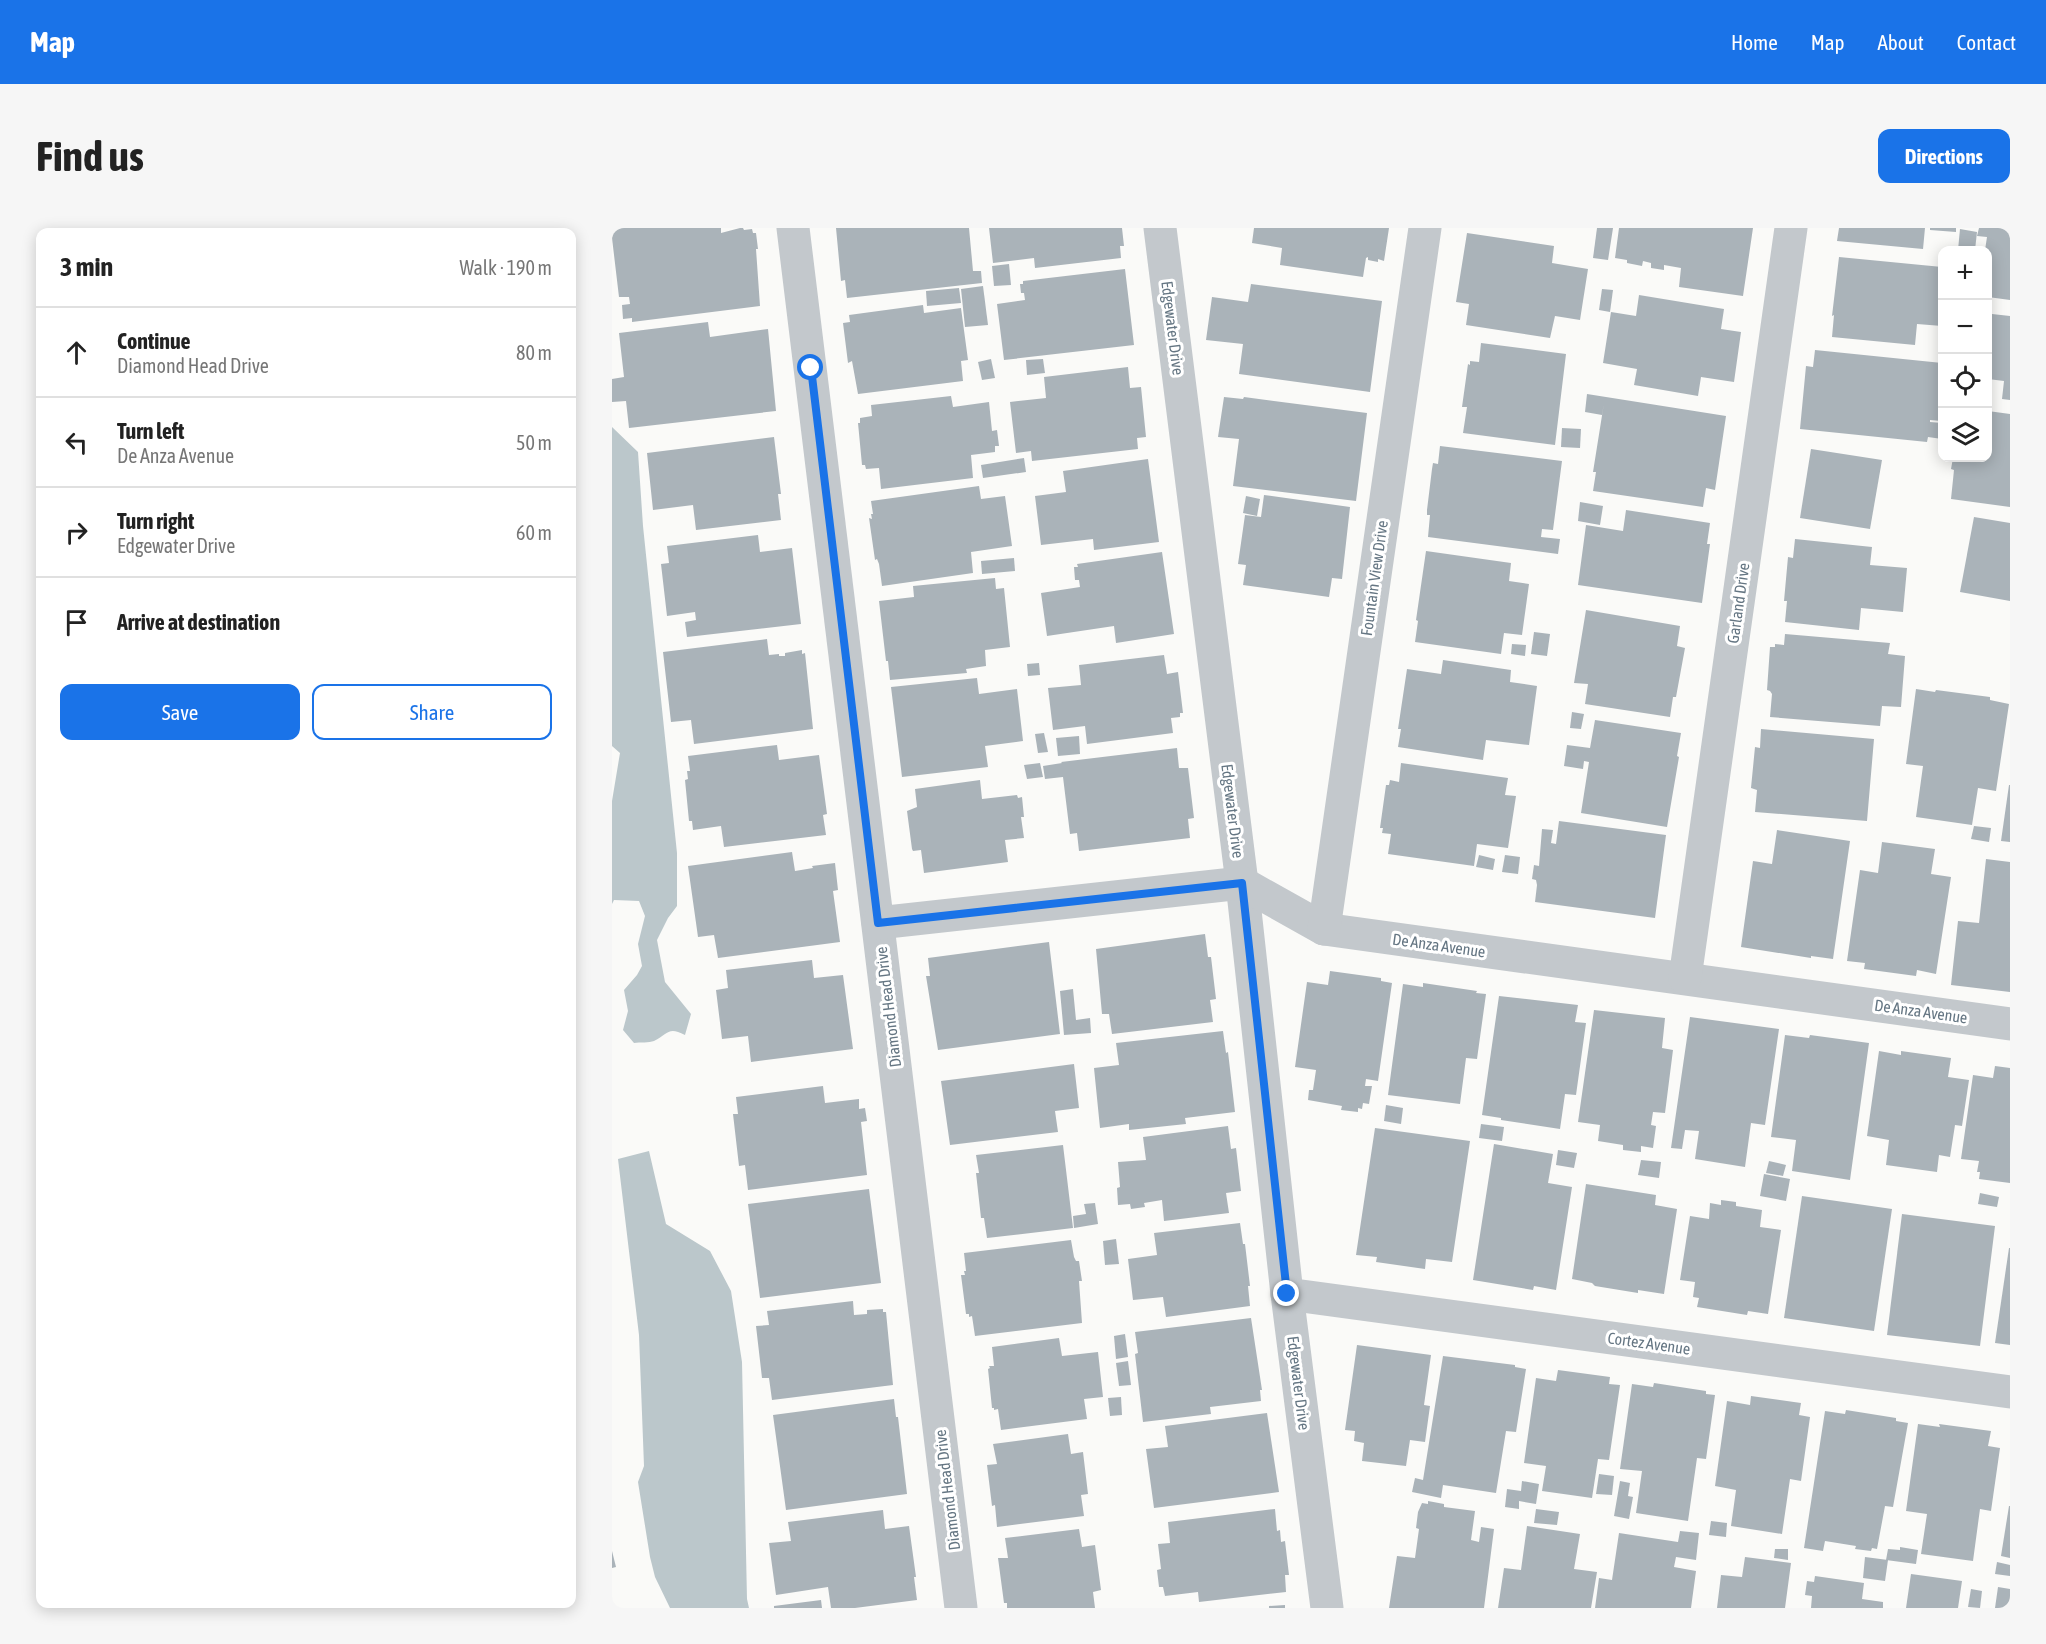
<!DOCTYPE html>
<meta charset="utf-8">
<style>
body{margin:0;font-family:"Asap Condensed",sans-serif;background:#f6f6f6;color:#222}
.controls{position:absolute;right:18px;top:18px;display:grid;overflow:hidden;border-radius:12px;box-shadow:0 3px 15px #0003}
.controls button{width:54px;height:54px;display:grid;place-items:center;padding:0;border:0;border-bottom:2px solid #e0e0e0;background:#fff;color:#222;font:30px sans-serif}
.stop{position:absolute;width:18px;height:18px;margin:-14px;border:4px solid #1a73e8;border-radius:50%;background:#fff}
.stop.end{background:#1a73e8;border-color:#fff;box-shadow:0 2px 6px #0008}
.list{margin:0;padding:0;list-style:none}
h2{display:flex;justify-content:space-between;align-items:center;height:78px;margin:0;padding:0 24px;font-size:26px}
h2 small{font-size:20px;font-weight:400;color:#767676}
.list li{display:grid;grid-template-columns:39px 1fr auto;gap:18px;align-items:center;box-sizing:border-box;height:90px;padding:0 24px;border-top:2px solid #e0e0e0}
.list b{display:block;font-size:22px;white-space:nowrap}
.list p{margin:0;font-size:20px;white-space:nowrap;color:#767676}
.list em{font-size:20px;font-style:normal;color:#767676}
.actions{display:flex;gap:12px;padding:18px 24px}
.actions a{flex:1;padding:14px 0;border:2px solid #1a73e8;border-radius:12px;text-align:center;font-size:21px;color:#1a73e8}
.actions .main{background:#1a73e8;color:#fff}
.icon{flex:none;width:33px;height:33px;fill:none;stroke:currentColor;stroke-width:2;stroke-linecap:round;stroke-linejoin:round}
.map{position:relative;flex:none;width:1398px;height:1380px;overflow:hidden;border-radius:12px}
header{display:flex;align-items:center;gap:36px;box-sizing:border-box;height:84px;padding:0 30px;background:#1a73e8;color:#fff}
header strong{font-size:28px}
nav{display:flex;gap:33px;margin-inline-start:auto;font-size:21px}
.intro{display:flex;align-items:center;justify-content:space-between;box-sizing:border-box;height:144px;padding:0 36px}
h1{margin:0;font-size:42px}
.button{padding:15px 27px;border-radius:12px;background:#1a73e8;color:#fff;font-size:21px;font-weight:700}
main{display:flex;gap:36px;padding:0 36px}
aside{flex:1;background:#fff;border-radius:12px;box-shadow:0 3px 15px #0003}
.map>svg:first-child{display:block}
</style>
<header>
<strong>Map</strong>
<nav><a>Home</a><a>Map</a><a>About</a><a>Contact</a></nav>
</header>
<div class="intro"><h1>Find us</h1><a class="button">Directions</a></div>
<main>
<aside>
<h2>3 min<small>Walk · 190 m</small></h2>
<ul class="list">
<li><svg class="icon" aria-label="ahead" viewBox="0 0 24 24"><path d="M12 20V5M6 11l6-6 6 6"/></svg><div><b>Continue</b><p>Diamond Head Drive</p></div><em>80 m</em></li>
<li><svg class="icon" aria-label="left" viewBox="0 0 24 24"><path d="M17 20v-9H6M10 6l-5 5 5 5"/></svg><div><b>Turn left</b><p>De Anza Avenue</p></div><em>50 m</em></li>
<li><svg class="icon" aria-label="right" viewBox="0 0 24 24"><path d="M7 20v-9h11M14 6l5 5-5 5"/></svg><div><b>Turn right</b><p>Edgewater Drive</p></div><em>60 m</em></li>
<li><svg class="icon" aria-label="arrive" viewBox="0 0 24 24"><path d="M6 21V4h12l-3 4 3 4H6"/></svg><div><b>Arrive at destination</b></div></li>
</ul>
<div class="actions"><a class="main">Save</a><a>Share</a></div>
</aside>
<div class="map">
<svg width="1398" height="1380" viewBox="0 0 1398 1380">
<rect width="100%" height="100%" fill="#fafaf8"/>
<!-- water -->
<g fill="#bbc7cb">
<path d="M0 199 26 224 31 298 65 625V678L56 690 45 712 53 754 79 786 73 807C56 798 56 806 42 813 37 815 28 814 22 815L11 802 16 783 12 762 25 747 30 738 26 716 33 688 27 673 2 672 0 676V573L8 525 0 518Z"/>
<path d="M37 923 54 996 98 1023 119 1063 130 1134 135 1371 137 1380H58L43 1349 38 1329 26 1254 32 1238 27 1107 6 931Z"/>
</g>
<!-- building -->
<g fill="#aab3b9">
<path d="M9 0H109V5L128 0H131L132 2 140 1 141 5H144L146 21H144L148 78 20 94V90L11 91 10 77 18 76 17 69H7L0 10V2Z"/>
<path d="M224 0H357L361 43H369L370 55 235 70 233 52 229 53Z"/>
<path d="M377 0H510L512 18H508L509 30 423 40 422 30 381 35Z"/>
<path d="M642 0H777L772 33 766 31V34L756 32V29L754 30 751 49 668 37 670 20 640 15Z"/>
<path d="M985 0H1001L996 32 981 30Z"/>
<path d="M1007 0H1141L1131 68 1067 59 1069 40 1052 37V42L1039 40V35L1031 33 1030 38 1015 35V32L1003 30Z"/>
<path d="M1227 0H1313L1311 21 1225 13Z"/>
<path d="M1318 0H1344V4L1318 2Z"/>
<path d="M1367 0H1398V72L1376 69V22H1373L1375 9 1365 8Z"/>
<path d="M1348 1 1365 4 1363 22H1346Z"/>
<path d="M855 5 942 18 940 35 976 41 968 92 943 88 938 110 854 97 857 76 844 74Z"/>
<path d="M1227 29 1330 39V98L1305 96 1303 117 1220 109 1222 87 1220 88Z"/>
<path d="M397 36 399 57 382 58 380 38Z"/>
<path d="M513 41 522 117 392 132 385 76 413 72 412 65H409L408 56H411V53Z"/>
<path d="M639 56 770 73 758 164 627 146 631 116 594 112 600 69 636 74Z"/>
<path d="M371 58 376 97 353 99 349 61Z"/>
<path d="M347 60 349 75 315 78 314 63Z"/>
<path d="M990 61 1001 62 998 84 987 82Z"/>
<path d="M1027 67 1112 81 1109 101 1129 104 1122 154 1089 149 1086 168 1022 157 1025 141 991 135 999 84 1024 88Z"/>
<path d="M311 77 312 85 349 80 356 132 349 133 351 153 246 166 240 133 236 135 231 95 238 94 237 87Z"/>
<path d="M1380 86 1398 88V172L1390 171 1392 153 1376 151V116Z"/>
<path d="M96 94 98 109 156 101 164 183 17 200 14 173 0 174V151L12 149 7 105Z"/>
<path d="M869 115 954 126 943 217 851 205 855 179H850L856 136 858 137V133L867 134Z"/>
<path d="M1203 122 1330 135 1329 193 1318 192V194L1330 195V211L1316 209 1315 214 1188 201 1194 138 1201 139Z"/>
<path d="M379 131 383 150 370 152 366 134Z"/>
<path d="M431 131 433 145 415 147 414 132Z"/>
<path d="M516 139 518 160 529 159 534 209 525 210 526 221 420 233 419 223 404 225 398 174 434 170 432 149Z"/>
<path d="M975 166 1114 188 1103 262 1094 260 1091 279 981 263 984 244H981L992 175 990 187 973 184Z"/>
<path d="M339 168 341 179 377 174 380 203 385 202 387 218H383V224L359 227 361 250 269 261 267 240 254 241 253 237H250L246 195H248V190L260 188 259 177Z"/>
<path d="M612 169 631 171 632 169 755 185 744 273 621 258 627 211 606 209Z"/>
<path d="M1376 183 1398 186V279L1339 271 1342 242 1339 241 1341 230H1376Z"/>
<path d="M950 200 969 201 968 220 949 219Z"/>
<path d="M162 209 169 266H166L169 292 84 302 81 277 41 282 35 225Z"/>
<path d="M828 218 950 233 941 302 930 301 929 309 948 311 946 326 816 309 818 287H815V282L820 241 821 235 826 236Z"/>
<path d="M1199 221 1270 232 1258 301 1188 290Z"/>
<path d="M412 230 414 244 371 250 369 237Z"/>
<path d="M536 231 547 314 482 322 481 311 429 317 423 268 454 264 451 243Z"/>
<path d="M367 258 369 271 393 268 400 318 359 324 361 345 270 358 267 336 265 331 263 332 257 290 260 291 259 286H261L259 273Z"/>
<path d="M652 267 738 279 730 351 720 350 717 369 631 357 634 337 626 336 633 287 649 289Z"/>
<path d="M634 268 648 271 645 288 631 285Z"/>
<path d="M968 274 991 278 988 297 966 293Z"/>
<path d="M1014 282 1098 295 1095 316H1098L1090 375 966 357 974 297 1011 303Z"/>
<path d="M1362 289 1398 295V373L1348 364Z"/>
<path d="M146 307 148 324 180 320 189 396 75 409 73 394 84 392 83 384 55 388 49 336 57 335 55 318Z"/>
<path d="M1183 311 1260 319 1258 337 1295 340 1291 384 1249 380 1247 402 1173 394 1175 373H1172L1176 329 1181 330Z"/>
<path d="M814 323 899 335 897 353 917 356 910 407 892 405 889 426 803 414 806 393 804 392Z"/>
<path d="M550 324 562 406 504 415 502 398 435 408 429 365 468 359 467 352H463L462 339H466L465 336Z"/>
<path d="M402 330 403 343 370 346 369 333Z"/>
<path d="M383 350 384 361 392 360 398 419 373 422 374 438 354 441 355 445 278 452 276 433H274L267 373 302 369 301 358Z"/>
<path d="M974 382 1068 398 1065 418 1073 420 1064 469H1061L1058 489 973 476 976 456 962 455Z"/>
<path d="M922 404 938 406 935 428 919 426Z"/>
<path d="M1173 406 1278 415 1276 426 1293 428 1289 479 1270 478 1268 498 1158 489 1160 466 1158 463 1155 462 1158 419H1163V416L1172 417Z"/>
<path d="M155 411 157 427 167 426V428H173V425L190 422V426L193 425 201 501 82 516 79 492 59 494 51 424Z"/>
<path d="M900 416 914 417 913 428 899 426Z"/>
<path d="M552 427 555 446 566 444 571 485H568V489L559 490 561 505 475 516 473 498 441 502 436 460 469 457 467 437Z"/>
<path d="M831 432 899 442 898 454 925 458 917 517 874 512 871 532 786 519 789 501H786L795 441 829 446Z"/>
<path d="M427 435 428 447 416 448 415 436Z"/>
<path d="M365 450 367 466 405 461 411 513 373 518 376 539 290 549 279 459Z"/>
<path d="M1304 461 1323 464 1324 462 1378 469V472L1397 476 1384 563 1366 560 1360 597 1304 589 1311 538 1294 536Z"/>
<path d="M960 484 972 486 969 501 958 500Z"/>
<path d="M983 492 1069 505 1065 528 1067 529 1055 599 969 585 977 534 972 533 971 541 952 538 955 517 978 520Z"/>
<path d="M1149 501 1262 511 1255 593 1143 584 1145 562 1139 560 1143 519 1148 520Z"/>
<path d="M432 505 436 524 426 525 423 506Z"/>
<path d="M467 508 468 526 446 528 444 510Z"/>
<path d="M165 517 167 532 207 527 215 586 211 587 214 607 112 619 109 598 81 602 80 593H77L73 552 76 551 75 543H78L76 528Z"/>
<path d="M565 520 567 540H576L582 590 576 591 578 610 467 623 465 605 458 606 451 549 433 551 431 538 450 535 449 534Z"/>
<path d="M428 535 431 549 415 551 412 537Z"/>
<path d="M789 535 896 550 893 567 904 568 896 620 865 616 862 638 776 626 779 606 770 605 771 600H768L774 557H777L778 552 787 554Z"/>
<path d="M368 552 370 571 405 567 406 570 410 569 412 589H409L412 610 393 612 396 634 312 645 309 622 301 623 300 621 295 583 305 579 303 561Z"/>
<path d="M1397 557H1398V614L1389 613Z"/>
<path d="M947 593 1054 607 1043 690 923 674 925 657 924 652 920 651 922 637 927 638 930 601 941 602 939 615 944 616Z"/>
<path d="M1362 598 1379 600 1377 614 1359 611Z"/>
<path d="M1165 602 1238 613 1221 731 1199 728V730L1129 719 1141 633 1160 636Z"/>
<path d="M1270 614 1323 621 1319 646 1339 649 1324 746 1305 742 1304 748 1252 741 1253 735 1235 733 1248 642 1266 645Z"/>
<path d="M180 624 183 643 201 640 200 638 223 635 226 662 221 663 228 714 106 730 102 707 86 709 76 638Z"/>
<path d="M867 627 883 631 881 642 864 639Z"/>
<path d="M893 627 908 629 906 646 890 644Z"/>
<path d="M1374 631 1398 634V764L1339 757 1346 693 1367 695Z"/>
<path d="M593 706 596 729H599L604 771 598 772 601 794 500 806 497 786H490L484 721Z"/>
<path d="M437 714 448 806 326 822 314 748H318L316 730Z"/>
<path d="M200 732 202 750 231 747 241 821 139 834 136 808 110 811 104 762 116 760 114 742Z"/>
<path d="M718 743 769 750V753L780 755 766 853 754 851 753 858H760L757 876 751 875 750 881 746 880V884L729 882 730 878 696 872 697 862H701L704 842 683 839 695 754 716 757Z"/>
<path d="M811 755 865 763 864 765 874 766 865 831 854 830 848 876 776 867 791 756 811 759Z"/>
<path d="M461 761 464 792 478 790 479 805 452 807 448 763Z"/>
<path d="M887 768 966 777 963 794 974 795 964 867 953 866 948 901 889 892V890L870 887Z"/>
<path d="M982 782 1053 790 1050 820 1061 822 1053 885 1041 884 1039 897 1044 898 1041 920 1029 918V924L1011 922V917L986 913 988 897 966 894Z"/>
<path d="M1078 789 1167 801 1153 897 1139 895 1133 939 1083 931 1087 903 1073 902 1070 921 1059 920Z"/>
<path d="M611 803 614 825 616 824 623 884 573 890 574 896 517 902V896L488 900 482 840 507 837 504 815Z"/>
<path d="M1173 807 1197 810 1198 807 1257 815 1238 952 1180 943 1184 912 1159 909Z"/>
<path d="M1267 823 1289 827V823L1339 830 1336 849 1357 852 1350 898 1343 897 1338 929 1327 927 1325 944 1274 937 1277 912 1255 908Z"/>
<path d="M462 836 467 880 443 883 446 904 338 917 329 853Z"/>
<path d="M1383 838 1398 840V955L1367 951 1368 944H1365L1367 933 1349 931 1361 847 1381 850Z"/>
<path d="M211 858 213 875 247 871V881L253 880 255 893 249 894 255 947 136 962 133 937 127 938 121 886H126L124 869Z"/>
<path d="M774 877 791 880 789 896 772 893Z"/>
<path d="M869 896 892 899 890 913 867 910Z"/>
<path d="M616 898 619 921 624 920 629 963 614 965 617 985 552 993 550 972 532 975 533 979 519 981 518 976 506 977 505 960 508 959 506 934 534 932 531 909Z"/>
<path d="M763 900 858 913 840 1034 814 1031 813 1041 764 1034 765 1029 744 1027Z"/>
<path d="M882 916 941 926 936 955 960 959 944 1062 922 1058 921 1062 861 1052Z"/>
<path d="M451 917 461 1000 375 1010 372 990H369L364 945H367L364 927Z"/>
<path d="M946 922 965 925 962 940 944 937Z"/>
<path d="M1029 932 1049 934 1047 950 1026 947Z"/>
<path d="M1157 933 1174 937 1171 948 1154 945Z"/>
<path d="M1152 946 1178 951 1174 973 1148 968Z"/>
<path d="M974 956 1044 967 1043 977 1065 981 1052 1066 1026 1062V1065L983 1058 980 1055 960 1051Z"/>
<path d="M257 961 269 1055 148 1070 136 976Z"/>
<path d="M1368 965 1387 969 1385 979 1366 976Z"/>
<path d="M1190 968 1280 981 1262 1103 1172 1090Z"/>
<path d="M1109 972 1124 974V978L1150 982 1148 999 1169 1002 1156 1086 1136 1083 1135 1087 1085 1079 1087 1070 1081 1069 1083 1054 1068 1052 1078 988 1097 991 1098 975 1109 977Z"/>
<path d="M483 975 486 996 462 1000 461 988 474 986 472 976Z"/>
<path d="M1290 986 1383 998 1368 1118 1275 1107Z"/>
<path d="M628 995 631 1016H633L638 1058H636L638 1078 554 1089 551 1069 521 1072 516 1031 545 1027 542 1005Z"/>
<path d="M504 1011 507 1036 493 1037 491 1013Z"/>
<path d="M459 1012 462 1029 464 1033H467L470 1053H467L470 1095 363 1108 360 1088 357 1089V1086H354L349 1047H353L352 1043H354L352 1025Z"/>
<path d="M1397 1020H1398V1117L1383 1115Z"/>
<path d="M241 1073 242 1087 255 1086V1082L271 1081V1084H274L281 1157 160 1172 157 1150H150L144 1098 157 1097 155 1083Z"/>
<path d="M639 1090 650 1162H648L649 1173 598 1179 599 1186 531 1194 523 1126 526 1125 523 1104Z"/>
<path d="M513 1106 516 1129 504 1131 502 1108Z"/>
<path d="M447 1110 450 1128 486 1124 491 1169 472 1171 475 1191 389 1202 386 1181 382 1182V1180H380L376 1141 378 1140 377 1138H382L380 1119Z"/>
<path d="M745 1117 819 1127 812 1177 818 1178 813 1214 798 1212 794 1238 750 1233 752 1215 742 1213 743 1203 733 1202Z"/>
<path d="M831 1128 903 1137V1139L914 1141 904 1204 894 1203 884 1265 831 1257 829 1270 800 1264 803 1250 811 1252Z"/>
<path d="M516 1133 519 1157 507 1158 504 1135Z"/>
<path d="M946 1142 998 1149 997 1156 1008 1157 997 1232 986 1231 980 1270 930 1263 934 1238 912 1235 924 1150 944 1153Z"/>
<path d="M1042 1155 1094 1163V1166L1103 1167 1094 1231 1085 1230 1076 1293 1024 1285 1030 1243 1008 1241 1020 1156 1041 1159Z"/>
<path d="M1139 1168 1189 1175 1187 1187 1198 1189 1189 1253 1178 1251 1170 1306 1119 1298 1124 1262 1103 1258 1115 1173 1138 1177Z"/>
<path d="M509 1169 510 1187 498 1188 496 1170Z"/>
<path d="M282 1171 284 1189H286L295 1266 174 1282 161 1187Z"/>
<path d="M1234 1182 1284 1190V1193L1296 1195 1281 1279 1273 1278 1265 1321 1260 1320 1259 1323 1243 1321 1244 1318 1213 1313 1211 1323 1192 1320 1213 1183 1233 1186Z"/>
<path d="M655 1185 667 1264 542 1280 534 1221 556 1219 553 1198Z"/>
<path d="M1306 1196 1328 1199 1327 1196 1379 1203 1376 1218 1388 1220 1379 1283 1368 1281 1361 1333 1309 1326 1315 1286 1294 1283Z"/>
<path d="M456 1206 459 1226 471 1224 476 1266 469 1267 472 1288 385 1299 383 1277 380 1278 375 1237 385 1236 381 1216Z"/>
<path d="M987 1246 1002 1248 1000 1267 984 1266Z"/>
<path d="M910 1253 927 1256 924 1276 907 1273V1281L893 1279 895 1261 909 1263Z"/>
<path d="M1008 1253 1018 1255 1016 1268 1021 1269 1017 1291 1002 1288Z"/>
<path d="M816 1273 832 1276V1279L863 1283 859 1312 867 1314 869 1299 882 1301 872 1380H777L785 1328 803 1330 807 1301 804 1300 806 1284 810 1275 816 1276Z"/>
<path d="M1397 1278H1398V1330L1389 1328Z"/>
<path d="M663 1281 665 1303 668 1302 669 1314 673 1313 677 1347H673L674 1364 587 1374 586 1364 553 1368 551 1359H547L545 1342 549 1341 546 1316 558 1315 556 1294Z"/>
<path d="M924 1281 947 1284 945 1297 922 1295Z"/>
<path d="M271 1282 273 1301 297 1298 304 1349H302L305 1372 243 1380H219L216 1359 164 1367 157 1315 179 1313 176 1294Z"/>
<path d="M1099 1293 1115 1295 1114 1309 1097 1307Z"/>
<path d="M915 1298 968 1306 962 1341 985 1344 979 1380H886L892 1340 909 1342Z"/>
<path d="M467 1301 470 1319 483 1317 489 1362 481 1364 483 1380H395V1375H392L386 1330H396L393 1310Z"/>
<path d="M1068 1303 1087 1305 1084 1332 1064 1329 1062 1339 1084 1343 1079 1380H983L987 1350 1000 1352 1007 1305 1066 1314Z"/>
<path d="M1288 1319 1306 1322 1304 1336 1274 1332 1276 1321 1288 1322Z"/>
<path d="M1163 1321H1176V1332L1162 1330Z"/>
<path d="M0 1323 4 1339 0 1340Z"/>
<path d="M1133 1329 1179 1335 1173 1380H1105L1109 1347 1130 1349Z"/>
<path d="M1253 1329 1276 1332 1273 1353 1251 1350Z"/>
<path d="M1385 1334 1398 1337V1348L1383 1346Z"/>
<path d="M1299 1346 1350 1353 1346 1380H1294Z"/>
<path d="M1203 1348 1252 1355 1250 1371 1271 1374V1380H1199L1200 1368 1193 1367 1195 1353 1202 1354Z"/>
<path d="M1386 1359 1398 1361V1380H1383Z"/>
<path d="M1359 1361 1370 1363 1368 1380 1356 1379Z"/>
<path d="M209 1372 210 1380H162V1378Z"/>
<path d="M673 1377V1380H657V1378Z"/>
</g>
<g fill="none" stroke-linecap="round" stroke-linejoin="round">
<!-- minor -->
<g stroke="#c3c8cc" stroke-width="33">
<path d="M181 0 349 1380"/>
<path d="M548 0 630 655 675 1066 715 1380"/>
<path d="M266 695 630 655 712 701 1398 796"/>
<path d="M712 701 813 0"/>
<path d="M1073 750 1179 0"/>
<path d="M675 1066 1398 1164"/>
</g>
</g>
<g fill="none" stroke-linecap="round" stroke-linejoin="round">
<!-- route -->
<path stroke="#1a73e8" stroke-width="8" d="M199 140 266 695 630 655 675 1066"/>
</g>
<g text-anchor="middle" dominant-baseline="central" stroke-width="6" stroke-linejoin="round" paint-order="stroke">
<!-- street labels -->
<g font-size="16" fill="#657683" stroke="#fff">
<text transform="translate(561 100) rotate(83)">Edgewater Drive</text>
<text transform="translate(762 350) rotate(-82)">Fountain View Drive</text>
<text transform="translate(1126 375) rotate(-82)">Garland Drive</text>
<text transform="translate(621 583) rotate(83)">Edgewater Drive</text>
<text transform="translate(827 717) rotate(8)">De Anza Avenue</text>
<text transform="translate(276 779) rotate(-97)">Diamond Head Drive</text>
<text transform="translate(1309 783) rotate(8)">De Anza Avenue</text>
<text transform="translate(1037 1115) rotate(8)">Cortez Avenue</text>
<text transform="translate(687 1155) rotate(83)">Edgewater Drive</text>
<text transform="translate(335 1262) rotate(-97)">Diamond Head Drive</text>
</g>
</g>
</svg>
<div class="controls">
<button>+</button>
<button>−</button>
<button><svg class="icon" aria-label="locate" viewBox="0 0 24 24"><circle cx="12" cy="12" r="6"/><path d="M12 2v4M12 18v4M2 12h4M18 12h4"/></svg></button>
<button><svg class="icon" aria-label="layers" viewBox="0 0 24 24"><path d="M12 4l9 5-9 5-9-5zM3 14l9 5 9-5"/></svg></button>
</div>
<div class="stop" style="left:199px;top:140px"></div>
<div class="stop end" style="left:675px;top:1066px"></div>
</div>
</main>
